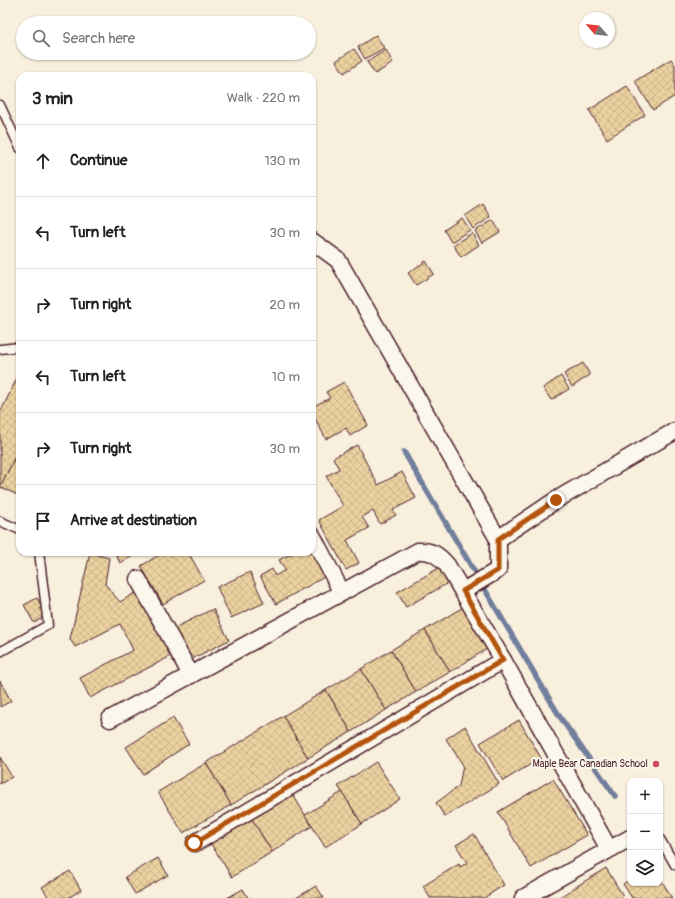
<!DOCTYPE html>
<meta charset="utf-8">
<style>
body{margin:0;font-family:Pangolin,sans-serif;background:#f6f6f6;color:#222}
.controls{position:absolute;right:12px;bottom:12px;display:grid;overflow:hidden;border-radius:8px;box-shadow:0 1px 3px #0004}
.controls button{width:36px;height:36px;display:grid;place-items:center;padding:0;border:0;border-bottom:1px solid #e0e0e0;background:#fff;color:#222;font:20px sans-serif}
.compass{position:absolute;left:579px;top:12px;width:36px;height:36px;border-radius:50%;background:#fff;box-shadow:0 1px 3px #0004;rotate:298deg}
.stop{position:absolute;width:12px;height:12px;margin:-9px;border:3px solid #b45309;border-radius:50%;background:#fff}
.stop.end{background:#b45309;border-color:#fff;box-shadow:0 1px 4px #0008}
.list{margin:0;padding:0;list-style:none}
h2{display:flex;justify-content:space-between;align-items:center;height:52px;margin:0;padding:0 16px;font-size:17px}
h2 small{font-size:13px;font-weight:400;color:#767676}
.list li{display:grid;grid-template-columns:26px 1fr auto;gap:12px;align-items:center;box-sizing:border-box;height:72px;padding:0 16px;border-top:1px solid #e0e0e0}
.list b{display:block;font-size:15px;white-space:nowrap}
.list em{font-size:13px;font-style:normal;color:#767676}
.icon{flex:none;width:22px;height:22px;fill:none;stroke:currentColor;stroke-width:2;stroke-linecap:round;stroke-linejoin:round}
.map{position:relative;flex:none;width:675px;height:898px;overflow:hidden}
.search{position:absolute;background:#fff;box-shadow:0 1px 3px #0004;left:16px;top:16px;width:300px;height:44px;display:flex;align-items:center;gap:10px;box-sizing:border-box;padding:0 14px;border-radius:22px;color:#767676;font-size:15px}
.panel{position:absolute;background:#fff;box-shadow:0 1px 3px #0004;left:16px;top:72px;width:300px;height:484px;border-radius:12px}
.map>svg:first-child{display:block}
</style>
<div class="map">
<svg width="675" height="898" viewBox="0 0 675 898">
<defs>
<pattern id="building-cross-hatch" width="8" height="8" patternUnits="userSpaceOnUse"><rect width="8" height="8" fill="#ebd1a0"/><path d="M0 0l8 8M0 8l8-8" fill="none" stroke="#cbb38a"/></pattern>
</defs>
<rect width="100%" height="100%" fill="#f8efdd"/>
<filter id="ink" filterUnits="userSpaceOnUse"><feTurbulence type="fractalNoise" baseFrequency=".025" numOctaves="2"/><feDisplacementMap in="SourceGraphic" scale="8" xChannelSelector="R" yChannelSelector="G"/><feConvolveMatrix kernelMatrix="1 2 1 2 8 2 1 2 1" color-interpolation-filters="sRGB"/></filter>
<g filter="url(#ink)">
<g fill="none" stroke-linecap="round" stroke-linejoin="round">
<!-- stream -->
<path stroke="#717e9c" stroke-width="5.5" d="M404 452 560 717 615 796"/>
</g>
<!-- building -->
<g fill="url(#building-cross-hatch)" stroke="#4a1f2b">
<path d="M376 35 384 48 365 59 358 47Z"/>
<path d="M354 49 362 61 344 73 336 61Z"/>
<path d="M386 50 393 63 375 74 367 62Z"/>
<path d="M671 59 675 65V96L653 110 635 81Z"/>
<path d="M627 86 645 115 607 139 589 110Z"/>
<path d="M483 204 491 217 473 229 465 216Z"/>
<path d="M462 218 470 230 451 242 444 230Z"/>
<path d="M493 220 500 232 482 243 475 231Z"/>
<path d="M472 233 479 245 461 257 453 245Z"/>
<path d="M426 261 434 274 416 285 408 273Z"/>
<path d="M583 363 590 375 572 387 564 374Z"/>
<path d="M20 372V447L0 488V413Z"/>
<path d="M561 376 569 389 551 400 543 388Z"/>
<path d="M344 382 368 425 350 436 346 428 326 439 312 413V407L330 398 326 392Z"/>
<path d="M357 445 378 485 402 472 416 498 393 510 396 515 380 524 373 511 362 517 369 528 347 540 359 563 346 570 319 520 343 506 326 476 339 469 333 458Z"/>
<path d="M20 447V496L0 487Z"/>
<path d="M115 552H140L120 563Z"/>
<path d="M164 552H188L204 580 163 604 141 566Z"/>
<path d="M292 552H312L326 576 276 604 260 576 272 569 275 576 285 570 279 560 293 553Z"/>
<path d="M90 553 109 558 105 584 120 602 140 590 173 655 90 698 80 678 133 650 120 624 75 647 70 639Z"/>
<path d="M439 568 448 583 406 607 397 592Z"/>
<path d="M250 572 264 603 231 618 217 587Z"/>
<path d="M37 598 47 615 34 623 24 605Z"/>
<path d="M465 606 490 647 450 672 425 630Z"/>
<path d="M213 609 229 640 188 661 172 629Z"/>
<path d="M425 630 450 672 416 692 391 650Z"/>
<path d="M391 650 416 692 386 710 361 669Z"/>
<path d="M361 669 386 710 351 732 326 690Z"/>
<path d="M0 681 11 701 0 707Z"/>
<path d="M326 690 351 732 308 758 283 716Z"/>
<path d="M283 716 308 758 231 805 206 763Z"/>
<path d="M173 718 189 744 143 774 126 747Z"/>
<path d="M519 720 541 758 503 781 480 743Z"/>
<path d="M465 726 499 784 445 817 436 803 459 786 463 765 446 739Z"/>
<path d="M0 757 12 777 0 784Z"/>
<path d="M376 762 400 799 362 824 338 786Z"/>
<path d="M206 763 231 805 183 833 158 792Z"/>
<path d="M553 779 587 835 531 868 498 812Z"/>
<path d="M290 790 312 826 272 852 250 816Z"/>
<path d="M342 792 362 824 325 847 305 815Z"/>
<path d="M250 816 272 852 232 877 209 841Z"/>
<path d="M474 834 504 885 484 898H430L423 886 459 864 460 867 467 863 456 845Z"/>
<path d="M158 858 168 875 135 894 125 877Z"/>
<path d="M606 868 623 896 620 898H558Z"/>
<path d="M70 871 81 890 68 898H49L42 887Z"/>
<path d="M660 878 672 898H632L623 884 630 879V883H660Z"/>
<path d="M316 886 324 898H296Z"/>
<path d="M243 889 248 898H227Z"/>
</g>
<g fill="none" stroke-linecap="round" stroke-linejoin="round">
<defs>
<g id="service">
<path d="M0 105 20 148"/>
<path d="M0 349 20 347"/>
<path d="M0 521 20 530"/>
<path d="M0 652 48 625 39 552"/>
<path d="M660 839 675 865"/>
</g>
<g id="minor">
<path d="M312 241 338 260 498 539"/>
<path d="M312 535 342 593"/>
<path d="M138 579 191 675"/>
<path d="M463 591 498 570V539L556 500 675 431"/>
<path d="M110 719 418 551C432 550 438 555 447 565L503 660 609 849"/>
<path d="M195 843 503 660"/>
<path d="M523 898 630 838"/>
</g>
</defs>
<!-- service casing -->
<use href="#service" stroke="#4a1f2b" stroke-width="11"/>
<!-- minor casing -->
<use href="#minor" stroke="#4a1f2b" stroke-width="19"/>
<!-- service -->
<use href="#service" stroke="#fbf7ec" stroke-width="8"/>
<!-- minor -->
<use href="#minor" stroke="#fbf7ec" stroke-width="16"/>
</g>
</g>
<g fill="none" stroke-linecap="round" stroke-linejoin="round" filter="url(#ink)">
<!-- route -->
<path stroke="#b45309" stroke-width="5" d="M194 843 503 660 463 591 498 570V539L556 500"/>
</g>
<!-- markers -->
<circle fill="#d1495b" stroke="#fbf7ec" stroke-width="1.5" cx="656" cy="764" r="4"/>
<g text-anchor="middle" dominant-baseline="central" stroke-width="4" stroke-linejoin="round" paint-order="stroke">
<!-- poi labels -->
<g font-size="10" fill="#4a1f2b" stroke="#fbf7ec" text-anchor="end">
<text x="648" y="764">Maple Bear Canadian School</text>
</g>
</g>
</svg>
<div class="controls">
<button>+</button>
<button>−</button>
<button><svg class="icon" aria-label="layers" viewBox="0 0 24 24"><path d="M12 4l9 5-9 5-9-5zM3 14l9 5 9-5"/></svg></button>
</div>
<svg class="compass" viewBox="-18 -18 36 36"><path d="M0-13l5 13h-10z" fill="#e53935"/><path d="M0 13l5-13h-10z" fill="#767676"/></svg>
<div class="stop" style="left:194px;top:843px"></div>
<div class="stop end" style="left:556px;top:500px"></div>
<div class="search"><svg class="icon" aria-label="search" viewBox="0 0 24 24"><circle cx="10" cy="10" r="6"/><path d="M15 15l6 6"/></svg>Search here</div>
<section class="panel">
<h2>3 min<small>Walk · 220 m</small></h2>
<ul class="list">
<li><svg class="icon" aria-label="ahead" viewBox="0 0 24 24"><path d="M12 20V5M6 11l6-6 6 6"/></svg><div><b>Continue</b></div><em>130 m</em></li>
<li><svg class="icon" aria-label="left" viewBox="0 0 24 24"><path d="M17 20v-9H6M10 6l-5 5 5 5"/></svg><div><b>Turn left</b></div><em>30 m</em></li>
<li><svg class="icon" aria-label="right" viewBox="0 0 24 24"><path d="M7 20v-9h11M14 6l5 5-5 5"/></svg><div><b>Turn right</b></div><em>20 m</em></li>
<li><svg class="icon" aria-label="left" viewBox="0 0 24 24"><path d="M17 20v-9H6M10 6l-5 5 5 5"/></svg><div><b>Turn left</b></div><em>10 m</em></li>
<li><svg class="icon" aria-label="right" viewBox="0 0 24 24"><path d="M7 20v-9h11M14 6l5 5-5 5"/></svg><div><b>Turn right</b></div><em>30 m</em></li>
<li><svg class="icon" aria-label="arrive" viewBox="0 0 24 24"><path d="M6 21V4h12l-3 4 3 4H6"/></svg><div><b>Arrive at destination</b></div></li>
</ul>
</section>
</div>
